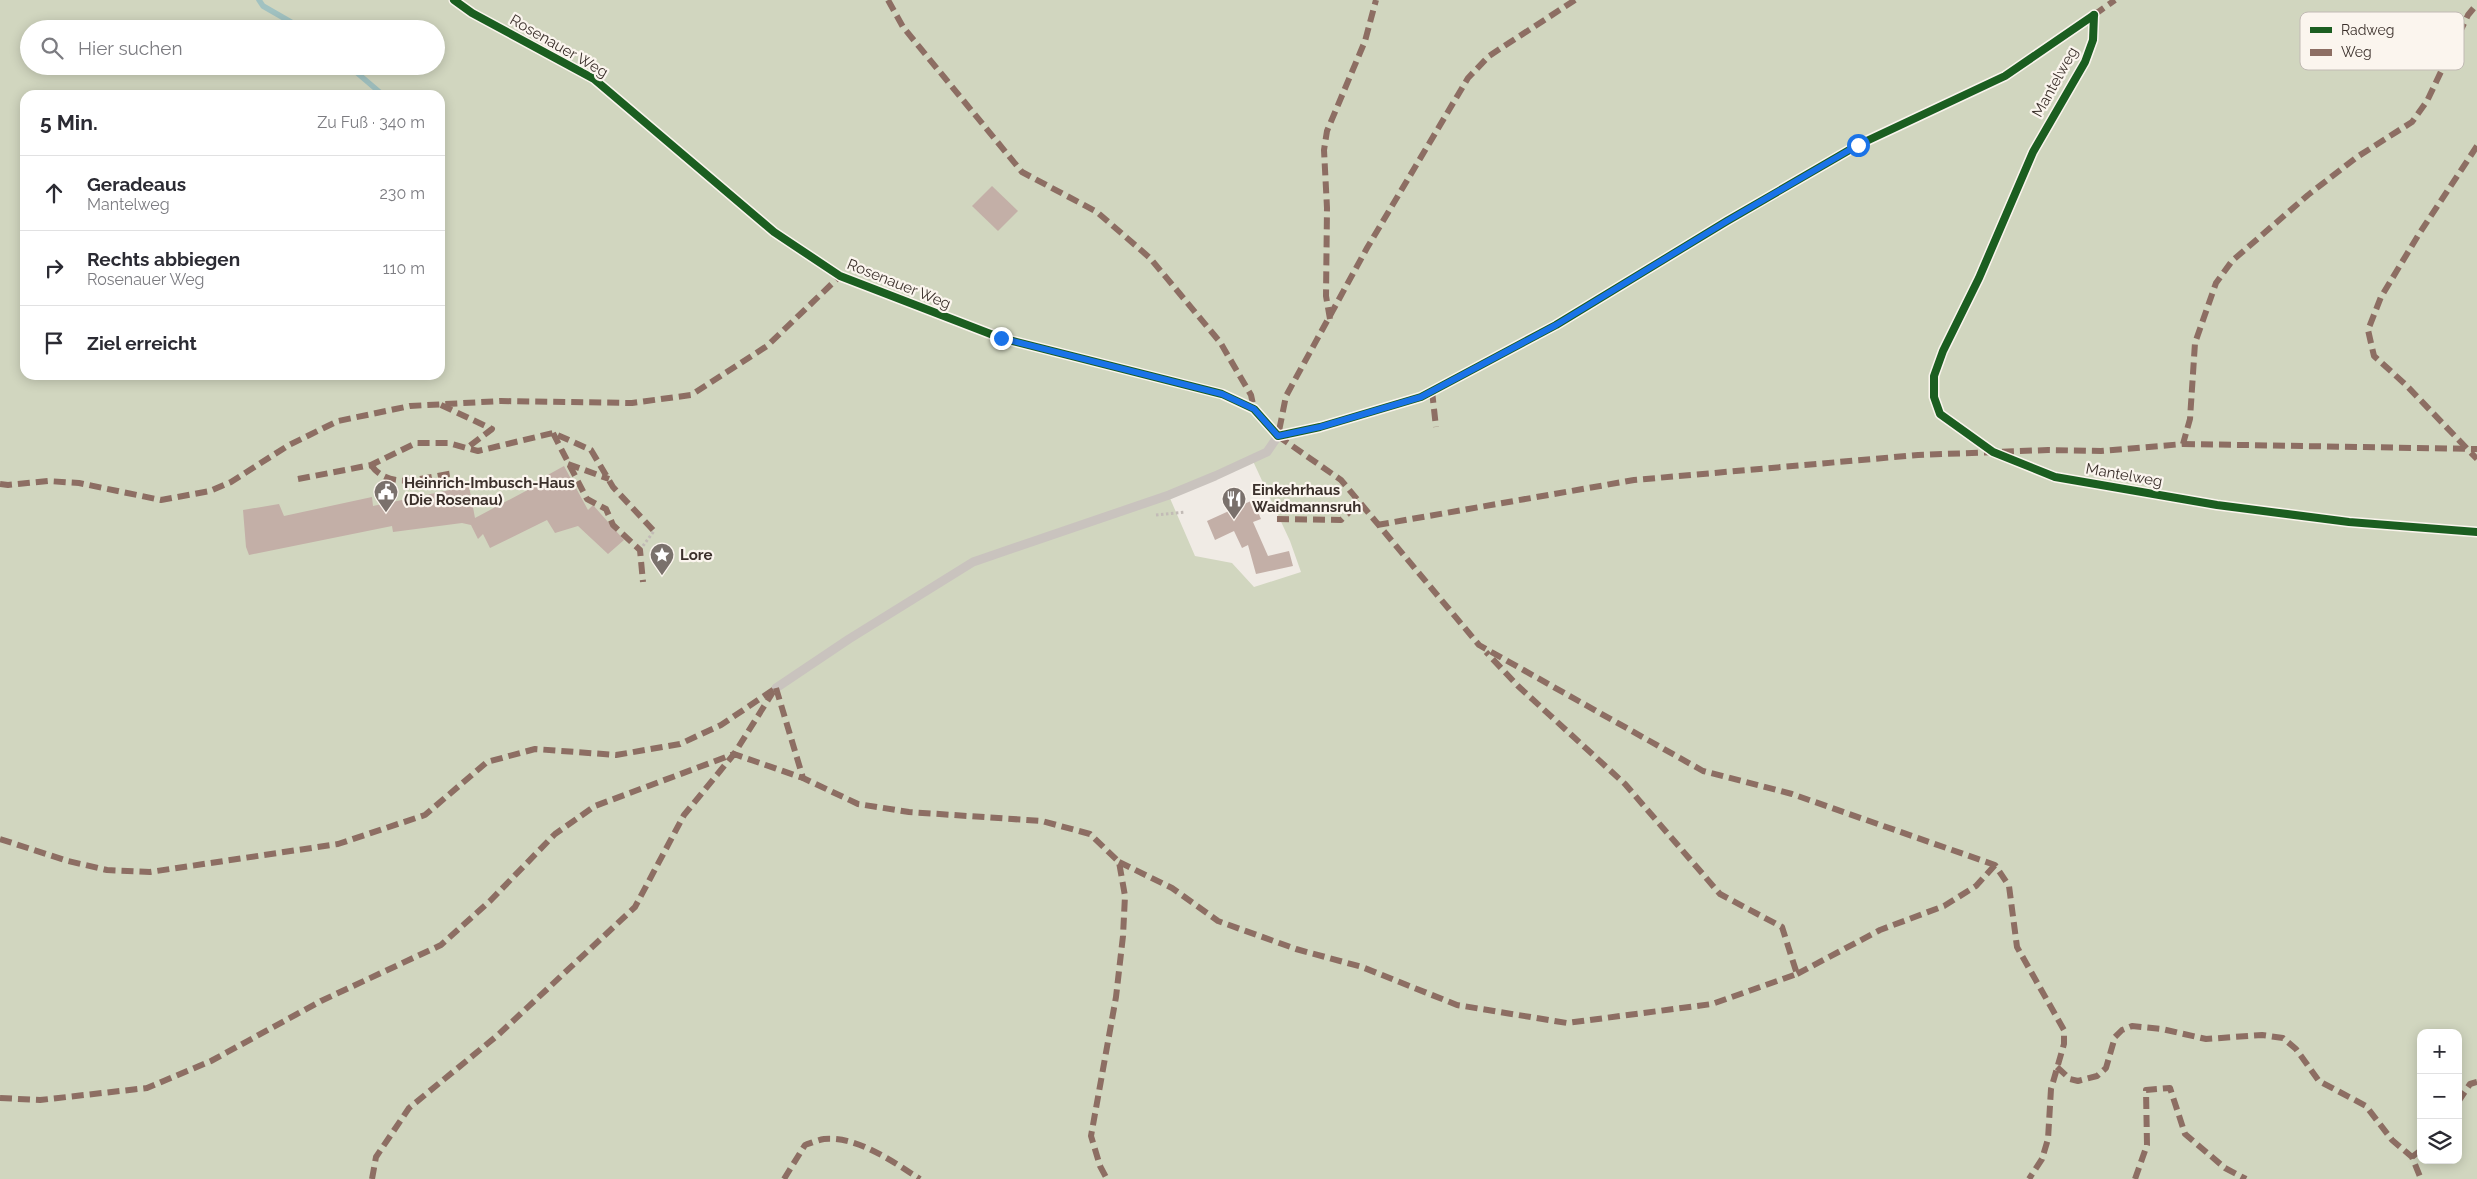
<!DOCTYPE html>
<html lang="de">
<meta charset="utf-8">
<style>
body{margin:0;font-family:Raleway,sans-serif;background:#f2f2f3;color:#2b2b33}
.controls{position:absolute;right:15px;bottom:15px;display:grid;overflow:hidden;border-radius:10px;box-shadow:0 2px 12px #0003}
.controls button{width:45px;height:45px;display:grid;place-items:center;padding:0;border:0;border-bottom:1px solid #e1e1e2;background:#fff;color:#2b2b33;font:25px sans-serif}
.stop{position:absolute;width:15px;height:15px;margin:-11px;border:4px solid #1a73e8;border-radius:50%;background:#fff}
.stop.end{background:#1a73e8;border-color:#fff;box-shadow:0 1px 5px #0008}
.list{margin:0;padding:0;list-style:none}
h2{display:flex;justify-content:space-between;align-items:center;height:65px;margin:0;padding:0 20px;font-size:21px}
h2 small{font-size:16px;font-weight:400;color:#7c7c81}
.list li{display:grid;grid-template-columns:32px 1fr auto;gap:15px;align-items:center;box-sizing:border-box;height:75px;padding:0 20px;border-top:1px solid #e1e1e2}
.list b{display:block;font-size:19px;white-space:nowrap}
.list p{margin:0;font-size:16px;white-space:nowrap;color:#7c7c81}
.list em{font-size:16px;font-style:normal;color:#7c7c81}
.icon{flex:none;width:28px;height:28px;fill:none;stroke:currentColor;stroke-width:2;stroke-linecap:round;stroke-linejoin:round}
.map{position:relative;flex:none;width:2477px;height:1179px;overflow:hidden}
.search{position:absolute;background:#fff;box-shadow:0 2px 12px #0003;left:20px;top:20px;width:425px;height:55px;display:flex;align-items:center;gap:12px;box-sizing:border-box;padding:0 18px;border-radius:28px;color:#7c7c81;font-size:19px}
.panel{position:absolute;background:#fff;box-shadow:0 2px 12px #0003;left:20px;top:90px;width:425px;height:290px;border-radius:15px}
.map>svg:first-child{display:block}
</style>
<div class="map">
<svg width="2477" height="1179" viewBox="0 0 2477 1179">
<rect width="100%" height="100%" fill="#f0ebe5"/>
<!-- green -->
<path fill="#d1d6bf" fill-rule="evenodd" d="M0 0H2477V1179H0ZM29 29H436V66H29ZM25 95H440V375H25ZM1252 459 1290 541 1301 572 1254 587 1232 563 1195 556 1169 496ZM2421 1033H2458V1160H2421Z"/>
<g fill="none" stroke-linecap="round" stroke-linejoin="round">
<!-- stream -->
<g stroke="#a1c2c1" stroke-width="5.5">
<path d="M259 0 263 6 303 29"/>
<path d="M349 66 383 95"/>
</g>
</g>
<!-- building -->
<g fill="#c3afa7">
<path d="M992 186 1018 211 998 231 972 206Z"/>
<path d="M564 466 588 510 593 505 624 540 608 554 578 526 555 533 547 520 490 548 483 534 478 539 471 525 462 523 393 532 392 526 249 555 246 547 243 510 279 504 284 516 372 497 373 506 469 486 475 518 537 485 535 482Z"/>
<path d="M1253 500 1261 519 1253 522 1268 556 1289 551 1293 566 1256 574 1248 545 1242 548 1234 531 1215 540 1207 521Z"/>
</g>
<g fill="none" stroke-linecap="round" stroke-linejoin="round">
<!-- path -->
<g stroke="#c2bbb6" stroke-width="3" stroke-dasharray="2.5 2.5" stroke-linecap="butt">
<path d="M1156 515 1185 512"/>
<path d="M640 550 654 531"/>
</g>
<!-- service -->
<g stroke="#c9c3be" stroke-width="9">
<path d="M454 0 472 13 594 79 774 232 840 276 1001 338 1222 394 1254 409 1278 436"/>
<path d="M2094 15 2093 40 2085 62 2033 152 1979 278 1943 351 1934 376V397L1940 414 1993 452 2055 477 2217 505 2349 522 2477 532"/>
<path d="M1278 436 1320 427 1421 397 1556 325 1727 221 1858 145 2005 76 2094 15"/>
<path d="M776 688 849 639 973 562 1169 495 1215 476 1267 452 1278 436"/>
</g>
<!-- quiet -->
<g stroke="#8d6e63" stroke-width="6" stroke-dasharray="12 6" stroke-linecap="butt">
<path d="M888 0 903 27 1022 172 1097 212 1150 258 1220 342 1251 395 1254 409"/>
<path d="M1575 0 1489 56 1468 78 1367 248 1286 396 1278 436 1341 480 1479 645 1703 771 1792 794 1995 865 2009 886 2017 947 2064 1030V1044L2051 1089 2048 1139 2042 1159 2029 1179"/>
<path d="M2094 15 2115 0"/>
<path d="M2477 146 2419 234 2381 297 2368 330 2374 356 2405 384 2477 459"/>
<path d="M1330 319 1326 296 1327 208 1324 150 1327 131 1365 41 1376 0"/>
<path d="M1432 391 1436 427"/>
<path d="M441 405 492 429 467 448"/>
<path d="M553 433 587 499 606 509 613 525 640 550 643 582"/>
<path d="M2183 444 2477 449"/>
<path d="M568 464 609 479"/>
<path d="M371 465C390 492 427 476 455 473"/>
<path d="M298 479 371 465 416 443H448L478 451 553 433 591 450 613 487 654 531"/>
<path d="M0 484 8 485 48 481 79 483 161 500 210 491 231 482 289 445 338 421 410 406 501 401 632 403 691 395 767 346 840 276"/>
<path d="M1277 519 1341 520 1360 502"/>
<path d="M1377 525 1634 480 1918 455 2048 450 2101 451 2183 444 2190 419 2195 343 2216 283 2232 261 2308 195 2357 157 2412 122 2427 101 2468 15 2477 4"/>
<path d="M776 688 803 778 858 804 909 812 1042 821 1090 834 1119 862 1125 896 1123 936 1116 997 1091 1136 1100 1166 1107 1179"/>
<path d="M0 839 68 861 107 870 150 872 338 844 425 815 487 762 535 749 616 755 680 744 721 725 776 688"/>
<path d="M1119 862 1172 888 1218 921 1296 949 1362 967 1457 1005 1567 1023 1712 1004 1797 974 1782 927 1720 894 1625 784 1518 686 1486 652"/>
<path d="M1797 974 1880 930 1944 906 1976 886 1995 865"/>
<path d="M2057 1067 2070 1079 2078 1081 2097 1076 2106 1068 2115 1037 2122 1030 2132 1026 2162 1029 2206 1039 2262 1035 2283 1038 2296 1049 2319 1081 2366 1106 2392 1140 2412 1157 2421 1179"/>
<path d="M0 1098 40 1100 147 1088 211 1061 321 1001 441 945 490 901 555 834 595 806 734 754 803 778"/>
<path d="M2458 1102 2470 1084 2477 1082"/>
<path d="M2412 1157 2421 1150"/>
<path d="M372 1179 376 1157 409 1108 498 1035 635 907 684 815 734 754 773 692"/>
<path d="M784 1179 805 1145C811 1143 818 1140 824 1139 858 1136 893 1162 920 1179"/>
<path d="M2135 1179 2147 1145 2146 1090 2170 1088 2185 1134 2225 1168 2246 1179"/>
</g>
<defs>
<g id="cycleway">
<path d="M454 0 472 13 594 79 774 232 840 276 1001 338 1222 394 1254 409 1278 436 1320 427 1421 397 1556 325 1727 221 1858 145 2005 76 2094 15"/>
<path d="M2094 15 2093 40 2085 62 2033 152 1979 278 1943 351 1934 376V397L1940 414 1993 452 2055 477 2217 505 2349 522 2477 532"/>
</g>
</defs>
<!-- cycleway casing -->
<use href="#cycleway" stroke="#fbf5ee" stroke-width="11"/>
<!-- cycleway -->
<use href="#cycleway" stroke="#1b5e20" stroke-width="8"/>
</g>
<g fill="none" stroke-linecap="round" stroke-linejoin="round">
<!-- route -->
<path stroke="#1a73e8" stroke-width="6" d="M1001 338 1222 394 1254 409 1278 436 1320 427 1421 397 1556 325 1727 221 1858 145"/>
</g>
<!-- icons -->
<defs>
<symbol id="civic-pin" viewBox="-11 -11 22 30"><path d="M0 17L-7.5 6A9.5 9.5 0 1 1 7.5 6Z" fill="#7a716c" stroke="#fbf5ee"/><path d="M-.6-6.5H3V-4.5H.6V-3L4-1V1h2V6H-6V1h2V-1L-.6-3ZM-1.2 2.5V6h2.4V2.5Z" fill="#fff"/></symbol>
<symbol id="restaurant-pin" viewBox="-11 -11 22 30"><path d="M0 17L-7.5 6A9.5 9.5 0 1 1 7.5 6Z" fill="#7a716c" stroke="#fbf5ee"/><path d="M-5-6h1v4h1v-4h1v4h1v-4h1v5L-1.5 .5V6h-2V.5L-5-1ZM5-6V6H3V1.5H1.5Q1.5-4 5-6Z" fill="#fff"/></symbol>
<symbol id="sight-pin" viewBox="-11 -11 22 30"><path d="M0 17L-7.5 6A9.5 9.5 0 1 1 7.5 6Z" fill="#7a716c" stroke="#fbf5ee"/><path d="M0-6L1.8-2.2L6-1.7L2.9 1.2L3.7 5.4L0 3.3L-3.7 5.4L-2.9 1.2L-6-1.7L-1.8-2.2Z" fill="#fff"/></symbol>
</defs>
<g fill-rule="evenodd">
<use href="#civic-pin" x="372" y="478" width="28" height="38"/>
<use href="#restaurant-pin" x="1220" y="485" width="28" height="38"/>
<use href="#sight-pin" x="648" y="541" width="28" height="38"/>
</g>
<g text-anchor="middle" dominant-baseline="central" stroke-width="4.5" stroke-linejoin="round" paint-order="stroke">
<!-- street labels -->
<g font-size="15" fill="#3b302b" stroke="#fbf5ee">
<text transform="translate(559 46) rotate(30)">Rosenauer Weg</text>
<text transform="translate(2055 82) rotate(-61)">Mantelweg</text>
<text transform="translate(899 284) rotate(22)">Rosenauer Weg</text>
<text transform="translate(2124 475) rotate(10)">Mantelweg</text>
</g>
<!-- poi labels -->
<g font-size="15" font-weight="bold" fill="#3b302b" stroke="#fbf5ee" text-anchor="start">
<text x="404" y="483">Heinrich-Imbusch-Haus<tspan x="404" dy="17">(Die Rosenau)</tspan></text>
<text x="1252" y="490">Einkehrhaus<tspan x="1252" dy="17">Waidmannsruh</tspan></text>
<text x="680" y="555">Lore</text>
</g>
</g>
<!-- legend -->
<rect x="2300" y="12" width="164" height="58" rx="8" fill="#fbf5ee" stroke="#c1bab4" stroke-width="1"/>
<rect x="2310" y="27" width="22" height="6" fill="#1b5e20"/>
<rect x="2310" y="49" width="22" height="7" fill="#8d6e63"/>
<g font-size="14" fill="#3b302b">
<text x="2341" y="35">Radweg</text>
<text x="2341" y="57">Weg</text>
</g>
</svg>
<div class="controls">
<button>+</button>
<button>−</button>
<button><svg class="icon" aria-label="layers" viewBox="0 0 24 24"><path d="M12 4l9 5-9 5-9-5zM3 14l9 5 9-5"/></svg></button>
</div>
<div class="stop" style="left:1858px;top:145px"></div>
<div class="stop end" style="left:1001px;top:338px"></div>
<div class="search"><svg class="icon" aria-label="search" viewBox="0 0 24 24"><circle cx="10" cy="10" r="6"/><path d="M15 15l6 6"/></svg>Hier suchen</div>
<section class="panel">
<h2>5 Min.<small>Zu Fuß · 340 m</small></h2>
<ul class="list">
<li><svg class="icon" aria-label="ahead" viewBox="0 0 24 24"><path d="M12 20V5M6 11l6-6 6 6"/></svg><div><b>Geradeaus</b><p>Mantelweg</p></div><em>230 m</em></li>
<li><svg class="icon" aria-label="right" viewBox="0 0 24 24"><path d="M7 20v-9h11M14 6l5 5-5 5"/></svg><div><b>Rechts abbiegen</b><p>Rosenauer Weg</p></div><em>110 m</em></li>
<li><svg class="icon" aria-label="arrive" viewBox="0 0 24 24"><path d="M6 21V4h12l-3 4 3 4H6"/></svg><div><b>Ziel erreicht</b></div></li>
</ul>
</section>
</div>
